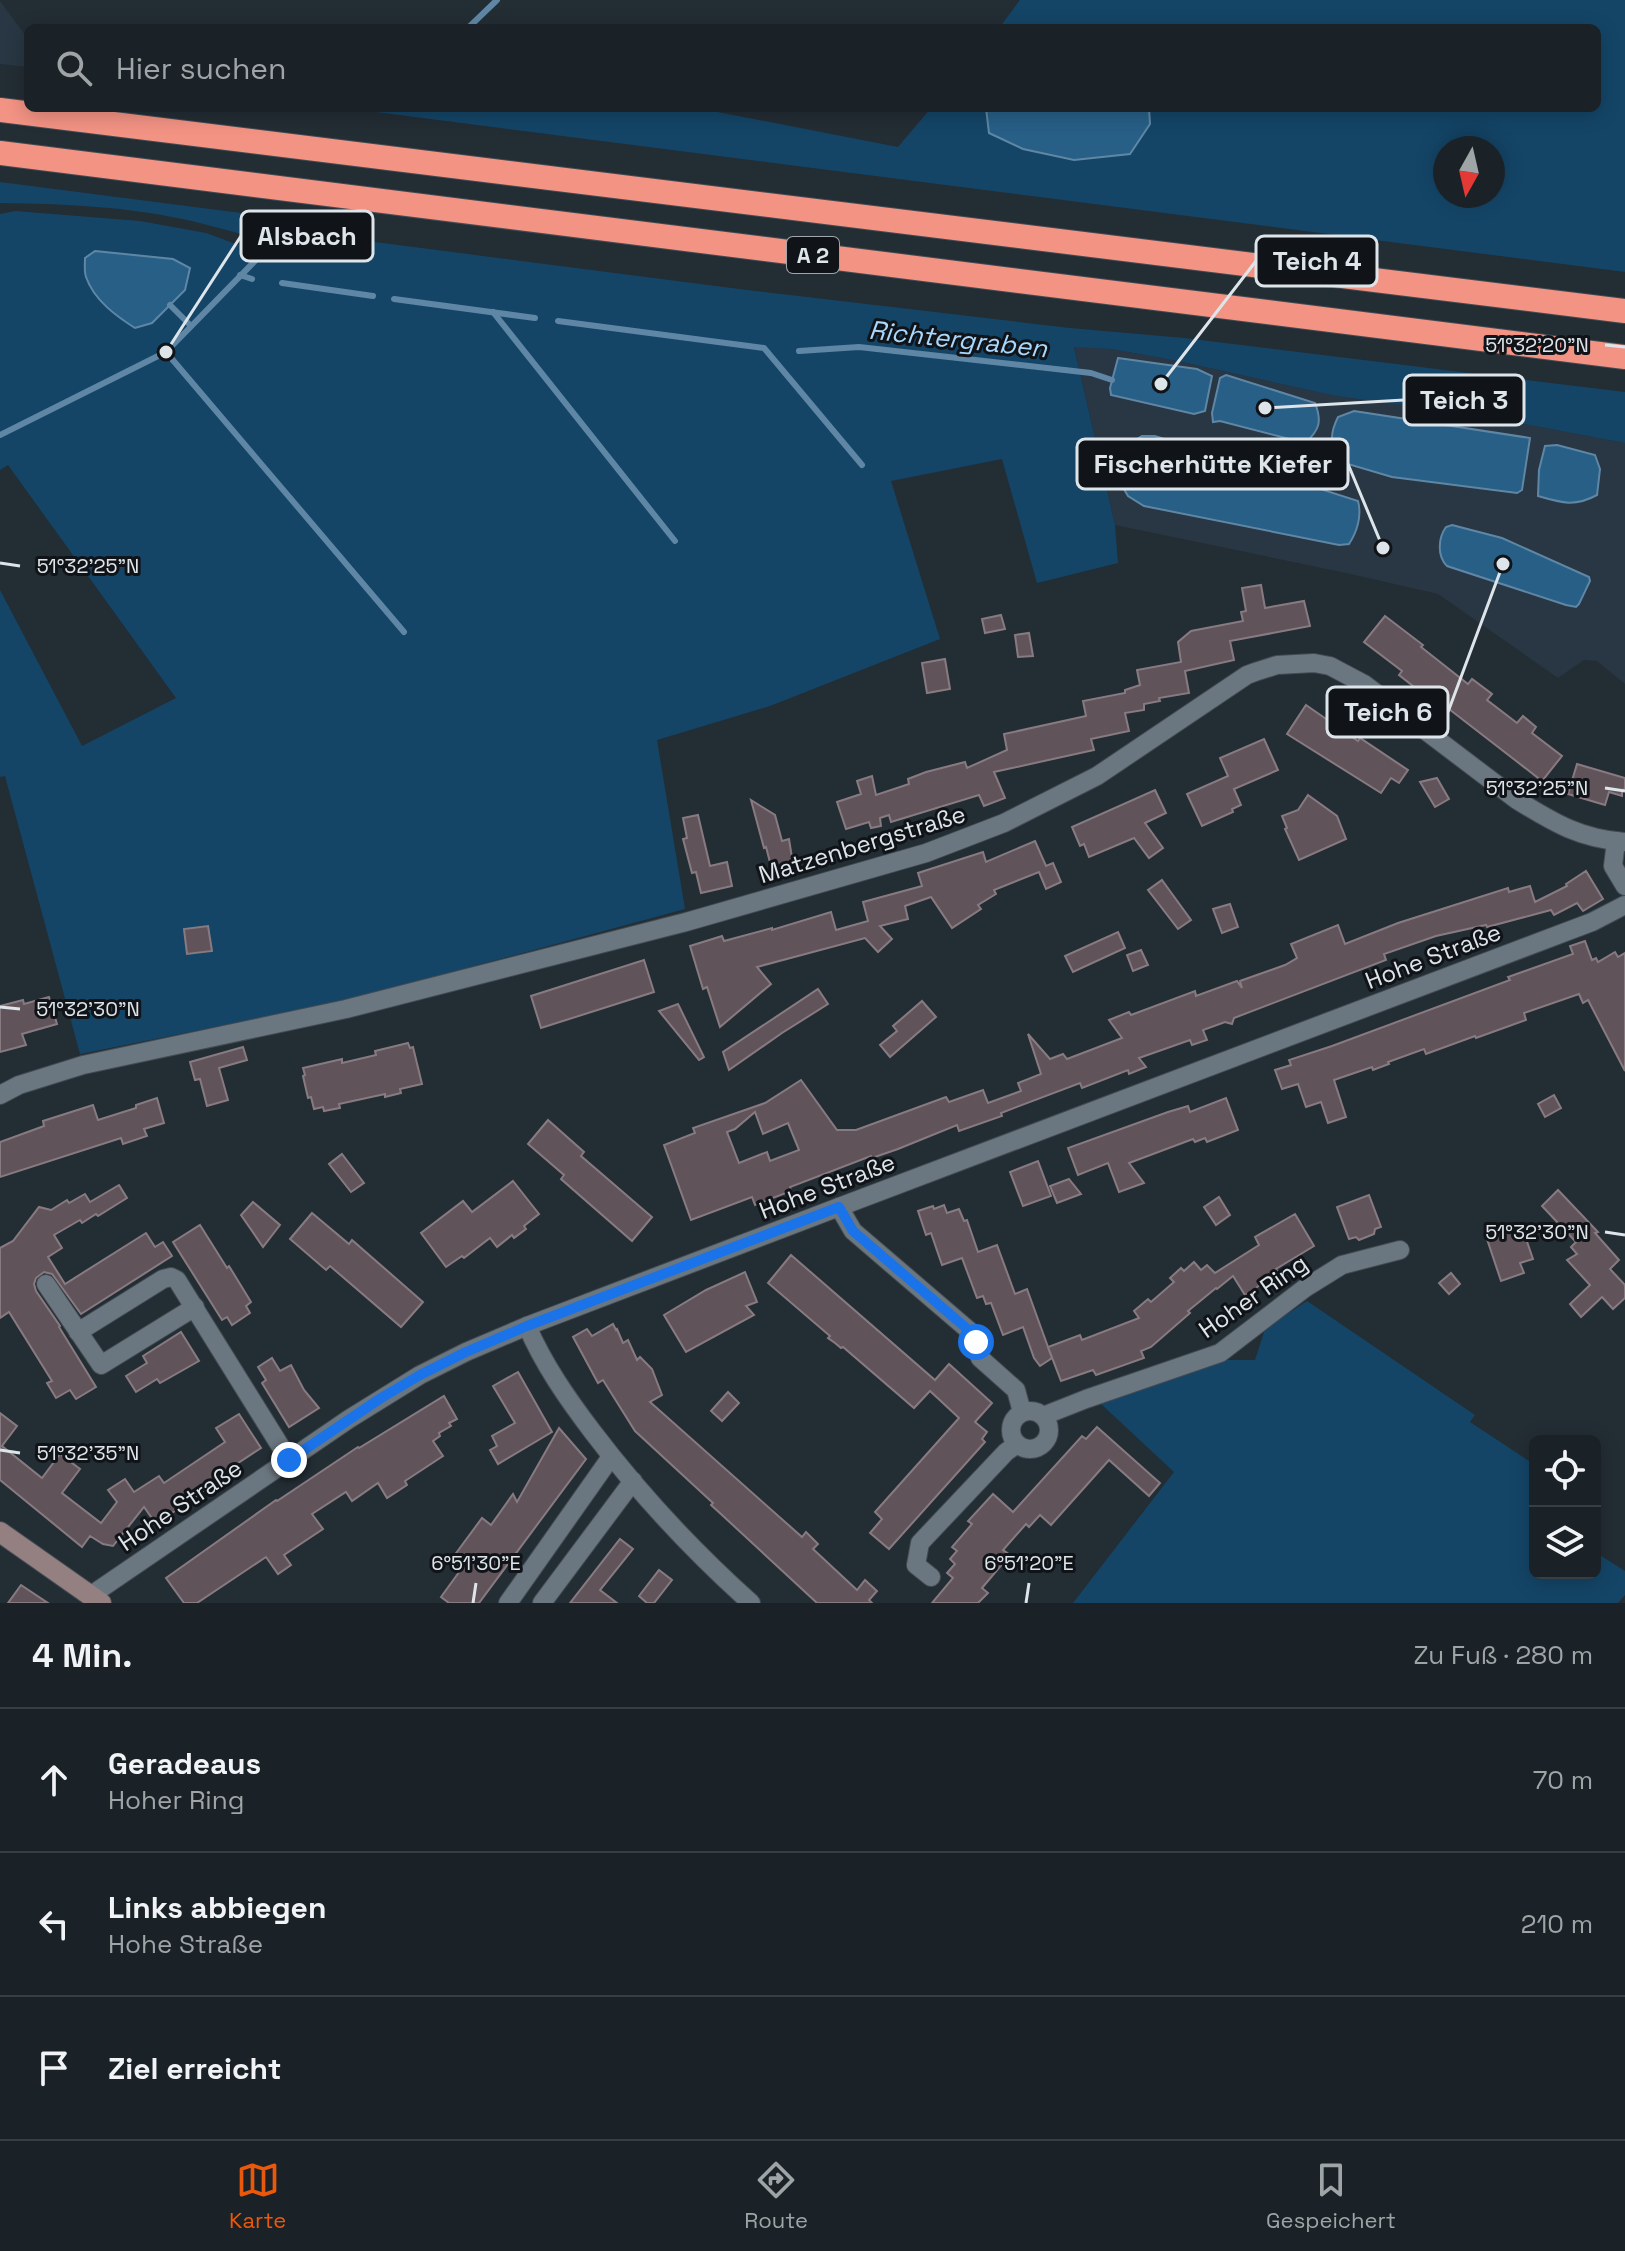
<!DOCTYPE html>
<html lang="de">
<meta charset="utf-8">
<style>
body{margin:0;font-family:"Space Grotesk",sans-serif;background:#232a2f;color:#f1f3f6}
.controls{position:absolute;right:24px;bottom:24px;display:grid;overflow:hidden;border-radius:12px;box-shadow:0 4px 20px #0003}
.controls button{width:72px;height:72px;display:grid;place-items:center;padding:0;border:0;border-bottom:2px solid #383f44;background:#1a2227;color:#f1f3f6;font:40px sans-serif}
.compass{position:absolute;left:1433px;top:136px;width:72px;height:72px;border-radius:50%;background:#1a2227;box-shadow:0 4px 20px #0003;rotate:188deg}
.stop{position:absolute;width:24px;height:24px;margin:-18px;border:6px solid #1a73e8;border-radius:50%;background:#fff}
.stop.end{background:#1a73e8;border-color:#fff;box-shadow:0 2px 8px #0008}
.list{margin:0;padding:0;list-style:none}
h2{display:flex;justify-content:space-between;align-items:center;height:104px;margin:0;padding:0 32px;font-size:34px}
h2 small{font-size:26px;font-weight:400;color:#9fa4a7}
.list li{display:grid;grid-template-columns:52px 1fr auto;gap:24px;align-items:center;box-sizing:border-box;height:144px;padding:0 32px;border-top:2px solid #383f44}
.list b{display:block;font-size:30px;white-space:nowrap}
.list p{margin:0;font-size:26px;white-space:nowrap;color:#9fa4a7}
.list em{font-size:26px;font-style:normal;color:#9fa4a7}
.icon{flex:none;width:44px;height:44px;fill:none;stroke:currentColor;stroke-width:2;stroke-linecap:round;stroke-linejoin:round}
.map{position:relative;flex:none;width:1625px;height:1603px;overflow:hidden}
.search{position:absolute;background:#1a2227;box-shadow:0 4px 20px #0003;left:24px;right:24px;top:24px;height:88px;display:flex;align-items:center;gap:20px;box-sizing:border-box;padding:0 28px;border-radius:12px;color:#9fa4a7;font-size:30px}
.sheet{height:536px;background:#1a2227}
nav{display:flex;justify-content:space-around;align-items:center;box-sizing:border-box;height:112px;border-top:2px solid #383f44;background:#1a2227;font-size:22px;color:#9fa4a7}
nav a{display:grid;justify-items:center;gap:4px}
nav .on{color:#ea580c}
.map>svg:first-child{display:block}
</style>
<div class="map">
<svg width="1625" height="1603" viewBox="0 0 1625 1603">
<rect width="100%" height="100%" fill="#232d34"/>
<!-- built -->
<g fill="#283743">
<path d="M0 1 28 39V67L0 64Z"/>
<path d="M1074 346 1112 349 1178 361 1336 396 1476 415 1625 443V684L1597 661 1584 660 1558 678 1438 594 1346 573 1115 525Z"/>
</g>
<!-- green -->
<g fill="#144567" fill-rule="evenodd">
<path d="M1020 0H1625V272L345 108H697L898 147 931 108H986L989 134 1150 124 1149 108H1597V28H999ZM1445 148H1493V196H1445Z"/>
<path d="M0 182 249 214 252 215 251 219 322 227 336 237 739 289 1070 328 1184 338 1625 392V443L1476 415 1336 396 1178 361 1112 349 1074 347 1115 525 1118 563 1037 583 1002 459 891 481 940 639 770 706 657 740 685 909 345 1001 80 1054 5 776 0 777V590L82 746 176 698 8 465 0 470V214L15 211 140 221 206 233 255 251 261 255 269 247C251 236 232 231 211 226 142 207 71 204 0 203Z"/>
<path d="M1307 1301 1475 1415 1470 1422 1535 1465V1573H1595V1552L1625 1571V1595L1618 1603H1073L1174 1472 1100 1403 1215 1360H1255L1265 1329Z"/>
</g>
<!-- water -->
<g fill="#285f87" stroke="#5f87a5" stroke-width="2">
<path d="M986 108H1149L1150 124 1130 154 1074 160 1023 149 989 133Z"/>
<path d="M95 251 173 259 190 268 185 290 152 323 135 328C116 316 94 300 86 277 84 271 85 264 85 258Z"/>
<path d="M1118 358 1197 369 1212 376 1205 411 1194 414 1111 395 1110 388Z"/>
<path d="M1226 375 1315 403C1322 421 1320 430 1305 443L1220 421 1213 422 1212 413 1220 378Z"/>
<path d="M1354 411 1530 438 1522 490 1517 493 1392 477 1341 462C1330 445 1329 435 1338 417Z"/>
<path d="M1142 436H1155L1358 501C1362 516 1357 532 1349 544L1339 545 1144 506 1128 496 1121 484 1134 441Z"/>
<path d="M1557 445 1595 455 1600 469 1597 495C1575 507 1562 503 1538 496L1539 470 1545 446Z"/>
<path d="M1452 525 1502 538 1589 577 1590 581 1579 604 1576 607 1566 605 1447 566C1437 556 1438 538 1446 527Z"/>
</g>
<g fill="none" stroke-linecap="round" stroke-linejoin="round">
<!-- stream -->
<g stroke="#5f87a5" stroke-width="6">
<path d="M468 28 497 0"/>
<path d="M240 275 252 279"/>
<path d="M282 283 373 296"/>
<path d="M394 299 535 318"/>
<path d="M170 305 191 326"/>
<path d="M493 312 675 541"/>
<path d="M558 321 764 348 862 465"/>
<path d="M799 351 859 347 1091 373 1112 380"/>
<path d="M166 352 404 632"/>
<path d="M0 435 166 352 292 223"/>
</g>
</g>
<!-- building -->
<g fill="#60545a" stroke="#887a81" stroke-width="2" fill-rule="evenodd">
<path d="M1261 585 1265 608 1304 601 1310 626 1230 641 1234 660 1185 671 1189 693 1159 698 1160 701 1144 704V710L1125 713 1129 731 1091 739 1094 750 994 772 1005 798 984 806 979 795 891 822 889 815 880 818 881 826 871 828 869 822 846 829 837 802 861 794 857 781 872 776 876 795 909 784 908 779 926 772 965 762 967 768 1007 750 1004 734 1086 716 1083 701 1125 693V690L1140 685 1137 670 1181 662 1178 642 1191 631 1243 621 1241 612 1246 611 1242 588Z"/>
<path d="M1001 615 1005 629 985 633 982 619Z"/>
<path d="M1385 616 1423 645 1421 647 1468 684 1472 679 1492 694 1487 700 1517 723 1523 716 1536 727 1532 733 1562 756 1542 781 1449 709 1446 712 1399 675 1402 671 1364 642Z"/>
<path d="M1029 633 1033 656 1018 657 1015 635Z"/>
<path d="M945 659 950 689 927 693 922 663Z"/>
<path d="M1306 705 1358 741 1360 738 1408 770 1399 783 1391 778 1381 793 1287 734Z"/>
<path d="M1264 739 1278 770 1234 789 1241 805 1232 809 1233 812 1202 826 1187 794 1228 776 1220 758Z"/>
<path d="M1577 764 1625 778V789L1622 790V796L1609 792 1605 805 1568 794Z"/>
<path d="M1437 778 1449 799 1435 807 1420 782Z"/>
<path d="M1155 790 1166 813 1145 823 1163 848 1149 858 1134 838 1089 857 1084 844 1080 846 1072 827Z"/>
<path d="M1308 795 1337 816 1346 839 1299 860 1285 829 1287 828 1282 816 1298 810Z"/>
<path d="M751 800 775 815 782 841 789 839 793 864 772 870 766 847 764 848Z"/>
<path d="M698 815 710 866 727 862 732 886 701 893 696 872 692 873 683 839 687 838 683 818Z"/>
<path d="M1035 841 1046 866 1053 863 1061 882 1046 889 1039 872 994 890 996 894 978 905 981 909 952 928 931 897 905 906 908 919 880 926 892 939 878 952 865 938 757 967 771 984 720 1027 707 987 703 989 690 946 722 936 724 941 772 928V930L831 912 836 930 868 921 863 902 922 886 918 873 983 852 986 862Z"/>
<path d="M1586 871 1603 899 1583 911 1577 903 1554 915 1551 910 1487 927 1486 925 1436 936 1384 954 1386 960 1234 1018 1232 1024 1225 1022 1203 1030 1207 1040 1192 1045 1190 1040 1139 1058 1146 1067 1129 1074 1128 1070 1082 1088 1080 1083 1001 1113 1002 1116 959 1131 957 1125 898 1149 872 1158 871 1156 790 1187 791 1191 755 1205 752 1197 691 1220 664 1145 695 1133 693 1128 765 1103 801 1080 837 1130H856L946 1097 949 1102 983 1090 988 1103 1021 1091 1018 1083 1041 1074 1028 1034 1050 1059 1063 1054 1067 1059 1122 1038 1109 1020 1129 1012 1131 1015 1195 991 1196 996 1237 981 1242 988 1240 981 1285 965 1297 958 1291 944 1338 925 1345 944 1398 923 1508 888 1509 892 1530 886 1535 902 1567 886 1566 884ZM755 1112 763 1134 788 1123 799 1150 770 1161 767 1152 739 1163 727 1132 735 1129Z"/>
<path d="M1162 880 1191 920 1178 929 1148 890Z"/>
<path d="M1230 904 1238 927 1222 933 1213 909Z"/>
<path d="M208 926 212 951 187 954 184 929Z"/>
<path d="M1118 932 1125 948 1073 972 1065 956Z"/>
<path d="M1585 941 1592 960 1596 958 1598 962 1615 952 1618 957 1625 953V1071L1588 1000 1583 1003 1579 994 1524 1013 1526 1020 1476 1038 1475 1036 1426 1054 1424 1049 1388 1062 1389 1064 1373 1070 1372 1067 1334 1080 1346 1117 1328 1123 1321 1102 1306 1107 1298 1084 1282 1089 1275 1070 1291 1065 1289 1060 1332 1046 1510 980 1508 977 1573 954 1570 946Z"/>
<path d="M1141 950 1148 965 1133 971 1127 955Z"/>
<path d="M644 960 654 992 541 1028 531 996Z"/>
<path d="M818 989 828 1004 782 1033 729 1070 723 1052Z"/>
<path d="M49 997 57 1024 22 1034 26 1045 0 1052V1006L23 1000 24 1004Z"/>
<path d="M922 1001 936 1017 890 1057 880 1045 897 1031 893 1026Z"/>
<path d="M678 1004 704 1057 699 1060 659 1011Z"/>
<path d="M408 1043 410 1048 413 1047 422 1084 400 1089 401 1093 385 1097V1094L339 1104 340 1108 324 1111 323 1107 314 1109 311 1097 308 1098 303 1076 305 1075 303 1068 342 1059V1063L376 1055 375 1051Z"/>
<path d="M243 1047 247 1060 219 1068 228 1100 207 1106 200 1079 195 1080 190 1062Z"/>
<path d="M1554 1095 1561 1108 1545 1117 1538 1104Z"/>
<path d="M157 1098 164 1123 144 1129 147 1136 123 1144 121 1138 0 1177V1142L44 1126 43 1121 93 1105 98 1120 136 1108V1105Z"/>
<path d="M1226 1098 1238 1130 1207 1142 1205 1138 1195 1142 1193 1139 1129 1163 1144 1183 1119 1192 1108 1163 1078 1175 1068 1148 1168 1112 1188 1106 1190 1112Z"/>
<path d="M548 1120 584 1152 581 1156 652 1217 632 1241 561 1179 564 1175 528 1144Z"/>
<path d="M342 1154 364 1183 351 1192 329 1164Z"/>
<path d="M1038 1161 1051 1196 1023 1206 1010 1172Z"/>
<path d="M1069 1179 1081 1194 1057 1203 1050 1186Z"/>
<path d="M513 1181 539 1214 524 1226 526 1229 514 1238 512 1235 497 1247 490 1238 464 1258 462 1256 446 1267 421 1233 463 1201 472 1212Z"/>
<path d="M119 1185 127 1198 98 1216 96 1214 82 1223 80 1220 54 1235 62 1248 48 1257 65 1284 146 1233 155 1247 163 1242 172 1256 81 1314 52 1274 44 1272 36 1278 34 1284 36 1291 60 1326 59 1327 96 1387 76 1399 70 1390 56 1398 47 1383 52 1381 9 1312 0 1318V1248L13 1241 39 1207 51 1210 67 1200 69 1203 85 1194 90 1202Z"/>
<path d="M1558 1190 1598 1232 1595 1233 1619 1260 1610 1269 1625 1285V1298L1613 1309 1602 1297 1581 1317 1570 1304 1590 1285 1567 1260 1577 1254 1571 1247 1576 1242 1542 1206Z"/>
<path d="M1369 1195 1381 1227 1375 1229 1374 1234 1359 1240 1356 1237 1349 1239 1337 1207Z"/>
<path d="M1219 1197 1230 1215 1216 1225 1204 1207Z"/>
<path d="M253 1202 280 1225 263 1247 241 1215Z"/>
<path d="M944 1205 947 1213 959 1209 964 1221 967 1220 978 1252 997 1245 1015 1294 1027 1289 1052 1358 1040 1366 1034 1358 1023 1327 1003 1335 991 1303 986 1304 983 1296 977 1298 962 1258 942 1265 931 1233 926 1235 918 1211 933 1206 934 1209Z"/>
<path d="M312 1213 349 1244 352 1240 423 1302 401 1327 330 1266 326 1270 290 1239Z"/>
<path d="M1295 1214 1314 1246 1276 1269 1278 1272 1272 1277 1245 1295 1233 1276 1217 1289 1216 1288 1188 1311 1190 1313 1151 1347 1141 1351 1144 1358 1096 1375 1093 1370 1061 1381 1048 1347 1080 1335 1082 1340 1139 1318 1134 1311 1148 1299 1151 1302 1174 1282 1170 1278 1181 1268 1184 1271 1194 1262 1201 1270 1207 1265 1215 1273 1259 1245 1255 1237Z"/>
<path d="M200 1225 227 1268 229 1266 251 1302 246 1306 250 1313 232 1325 227 1317 222 1320 173 1242Z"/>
<path d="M1522 1227 1533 1259 1520 1263 1524 1273 1501 1281 1487 1239Z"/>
<path d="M791 1255 935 1380 949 1364 992 1403 975 1422 987 1432 982 1439 985 1442 889 1549 870 1533 882 1519 875 1512 959 1418 930 1391 914 1408 843 1347 841 1348 835 1343 828 1338 830 1336 768 1283Z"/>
<path d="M745 1272 757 1302 746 1306 754 1315 686 1352 664 1315 706 1290Z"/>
<path d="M1451 1273 1460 1284 1449 1294 1439 1283Z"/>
<path d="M613 1324 616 1330 617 1329 623 1343 628 1340 637 1360 640 1357 652 1369 662 1395 650 1402 802 1537 806 1532 818 1544 813 1549 857 1590 865 1580 877 1591 869 1600 872 1603H817L722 1515 711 1505 713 1503 635 1431 603 1380 598 1383 573 1337 587 1329 592 1336Z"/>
<path d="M181 1332 199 1361 160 1383 157 1379 136 1392 126 1376 147 1363 143 1356Z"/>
<path d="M272 1358 280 1371 291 1365 304 1390 319 1408 289 1427 262 1383 266 1380 258 1367Z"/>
<path d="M518 1372 552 1432 498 1464 490 1450 497 1446 492 1436 515 1423 493 1386Z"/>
<path d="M728 1392 739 1403 722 1421 711 1411Z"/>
<path d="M444 1396 457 1419 449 1423 451 1426 439 1433 440 1436 433 1441 443 1456 405 1481 407 1485 387 1498 378 1483 352 1501 346 1492 312 1514 323 1529 284 1555 291 1565 278 1574 266 1557 197 1603H184L166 1578 276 1500 277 1501 358 1447 359 1448Z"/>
<path d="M0 1413 17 1426 2 1446 42 1478 60 1454 80 1469 62 1493 101 1523 117 1502 108 1490 125 1479 134 1492 159 1476 164 1483 225 1442 216 1428 239 1414 261 1448 223 1473 225 1476 156 1524 144 1507 113 1546 103 1544 90 1536 82 1547 0 1480Z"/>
<path d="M1097 1427 1160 1483 1149 1496 1109 1460 1051 1525 1040 1515 1029 1527 1026 1524 1003 1550 1010 1555 982 1588 988 1593 978 1603H932L953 1578 947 1573 955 1564 950 1559 957 1551 952 1547 972 1524 968 1521 993 1494 1013 1512 1082 1436 1086 1439Z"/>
<path d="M559 1428 586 1459 479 1603H449L441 1597 462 1568 451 1560 482 1518 491 1525 513 1494 517 1502Z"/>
<path d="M620 1539 633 1549 600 1590 617 1603H570Z"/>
<path d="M659 1570 672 1580 654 1603H647L639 1596Z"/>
<path d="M21 1585 48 1603H8Z"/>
</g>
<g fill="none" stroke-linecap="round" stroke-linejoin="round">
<defs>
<g id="minor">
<path d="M1616 841 1613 866 1625 886"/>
<path d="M0 1095 19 1085 83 1065 346 1009 686 922 926 853 1004 823 1097 776 1247 675 1255 672 1277 665 1314 663 1330 666 1364 684 1517 800C1554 823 1581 839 1625 842"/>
<path d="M839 1207 853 1231 972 1333 980 1358 1016 1390 1022 1412"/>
<path d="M46 1284 101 1365 195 1307"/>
<path d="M527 1326C544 1365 567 1398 592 1431 639 1493 693 1551 751 1603"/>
<path d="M78 1332 163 1279 171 1277 177 1280 289 1460"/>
<circle cx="1030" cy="1430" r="19"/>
<path d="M1043 1416 1086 1399 1220 1353 1305 1288 1342 1265 1400 1250"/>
<path d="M931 1577 916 1565 920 1543 1006 1452 1017 1444"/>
<path d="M90 1596 349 1419 420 1375 466 1352 527 1326 839 1207 1592 922 1625 905"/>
<path d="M508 1603 611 1457"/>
<path d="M542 1603 633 1481"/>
</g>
<path id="secondary" d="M0 1532 101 1603"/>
<g id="motorway">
<path d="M0 110 1625 311"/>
<path d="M0 153 1625 357"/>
</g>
</defs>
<!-- minor casing -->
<use href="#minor" stroke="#434b52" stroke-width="20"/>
<!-- secondary casing -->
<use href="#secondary" stroke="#434b52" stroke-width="22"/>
<!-- motorway casing -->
<use href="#motorway" stroke="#434b52" stroke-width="26"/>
<!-- minor -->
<use href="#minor" stroke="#6b7780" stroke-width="18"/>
<!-- secondary -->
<use href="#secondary" stroke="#947f81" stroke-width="20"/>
<!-- motorway -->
<use href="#motorway" stroke="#f39384" stroke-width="24"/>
</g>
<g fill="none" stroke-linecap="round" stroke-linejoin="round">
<!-- route -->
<path stroke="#1a73e8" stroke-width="10" d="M289 1460 381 1398 420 1375 466 1352 527 1326 839 1207 853 1231 972 1333 976 1342"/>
</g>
<!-- ticks -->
<path fill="none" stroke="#dee5ea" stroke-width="3" d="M1605 345 1625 347M0 563 20 566M1605 788 1625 791M0 1007 20 1009M1605 1232 1625 1235M0 1450 20 1453M473 1603 476 1583M1026 1603 1029 1583"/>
<g text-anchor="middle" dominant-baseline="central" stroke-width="6" stroke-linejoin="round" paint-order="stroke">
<!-- shield labels -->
<rect fill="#101418" stroke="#a0a6ab" stroke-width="2" x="787" y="237" width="52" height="36" rx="6"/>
<g font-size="22" font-weight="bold" fill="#dee5ea">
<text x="813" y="255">A 2</text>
</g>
<!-- street labels -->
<g font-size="24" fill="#dee5ea" stroke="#101418">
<text transform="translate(862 844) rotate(-17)">Matzenbergstraße</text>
<text transform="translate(1433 956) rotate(-21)">Hohe Straße</text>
<text transform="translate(827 1186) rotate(-21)">Hohe Straße</text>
<text transform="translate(1253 1296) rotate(-35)">Hoher Ring</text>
<text transform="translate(180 1505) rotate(-34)">Hohe Straße</text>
</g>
<!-- water labels -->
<g font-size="26" font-style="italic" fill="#aad7fc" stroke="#101418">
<text transform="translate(958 339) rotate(6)">Richtergraben</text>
</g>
</g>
<g font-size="20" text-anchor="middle" fill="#dee5ea" stroke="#101418" stroke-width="6" stroke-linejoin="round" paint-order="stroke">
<text x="1537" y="352">51°32'20"N</text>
<text x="88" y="573">51°32'25"N</text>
<text x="1537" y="795">51°32'25"N</text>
<text x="88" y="1016">51°32'30"N</text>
<text x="1537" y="1239">51°32'30"N</text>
<text x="88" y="1460">51°32'35"N</text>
<text x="476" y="1570">6°51'30"E</text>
<text x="1029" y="1570">6°51'20"E</text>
</g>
<!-- callouts -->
<path fill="none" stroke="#dee5ea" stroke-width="3" d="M166 352L241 236M1161 384L1256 261M1265 408L1404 400M1383 548L1348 464M1503 564L1448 712"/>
<g fill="#dee5ea" stroke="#101418" stroke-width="3">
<circle cx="166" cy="352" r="8"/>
<circle cx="1161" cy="384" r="8"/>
<circle cx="1265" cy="408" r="8"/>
<circle cx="1383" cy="548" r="8"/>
<circle cx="1503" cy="564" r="8"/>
</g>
<g fill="#101418" stroke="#dee5ea" stroke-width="3">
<rect x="241" y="211" width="132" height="50" rx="8"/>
<rect x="1256" y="236" width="121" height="50" rx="8"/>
<rect x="1404" y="375" width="120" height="50" rx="8"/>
<rect x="1077" y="439" width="271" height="50" rx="8"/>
<rect x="1327" y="687" width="121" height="50" rx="8"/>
</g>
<g font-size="26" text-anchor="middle" font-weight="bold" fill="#dee5ea">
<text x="307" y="245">Alsbach</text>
<text x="1317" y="270">Teich 4</text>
<text x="1464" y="409">Teich 3</text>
<text x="1213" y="473">Fischerhütte Kiefer</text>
<text x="1388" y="721">Teich 6</text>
</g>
</svg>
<div class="controls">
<button><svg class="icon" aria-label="locate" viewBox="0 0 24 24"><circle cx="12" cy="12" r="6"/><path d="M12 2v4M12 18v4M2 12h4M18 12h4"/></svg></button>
<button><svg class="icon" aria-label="layers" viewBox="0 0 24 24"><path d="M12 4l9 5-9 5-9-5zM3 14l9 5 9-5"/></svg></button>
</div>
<svg class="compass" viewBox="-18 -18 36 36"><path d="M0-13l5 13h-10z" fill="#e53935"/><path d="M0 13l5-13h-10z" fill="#9fa4a7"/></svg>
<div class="stop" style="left:976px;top:1342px"></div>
<div class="stop end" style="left:289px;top:1460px"></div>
<div class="search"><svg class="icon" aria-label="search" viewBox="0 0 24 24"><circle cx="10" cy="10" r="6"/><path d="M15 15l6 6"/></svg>Hier suchen</div>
</div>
<section class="sheet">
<h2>4 Min.<small>Zu Fuß · 280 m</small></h2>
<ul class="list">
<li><svg class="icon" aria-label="ahead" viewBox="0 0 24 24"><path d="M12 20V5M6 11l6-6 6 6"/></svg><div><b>Geradeaus</b><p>Hoher Ring</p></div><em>70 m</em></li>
<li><svg class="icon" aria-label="left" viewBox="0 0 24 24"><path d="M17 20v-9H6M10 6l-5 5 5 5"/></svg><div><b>Links abbiegen</b><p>Hohe Straße</p></div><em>210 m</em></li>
<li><svg class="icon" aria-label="arrive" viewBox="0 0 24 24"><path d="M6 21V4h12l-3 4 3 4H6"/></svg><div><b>Ziel erreicht</b></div></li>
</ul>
</section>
<nav>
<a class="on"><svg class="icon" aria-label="map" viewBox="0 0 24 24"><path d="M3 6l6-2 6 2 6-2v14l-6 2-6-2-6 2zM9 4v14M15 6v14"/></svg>Karte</a>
<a><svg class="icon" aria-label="directions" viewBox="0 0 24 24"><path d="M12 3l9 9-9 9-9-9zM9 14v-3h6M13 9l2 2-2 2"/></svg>Route</a>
<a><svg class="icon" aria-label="saved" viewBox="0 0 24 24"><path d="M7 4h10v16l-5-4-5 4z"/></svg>Gespeichert</a>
</nav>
